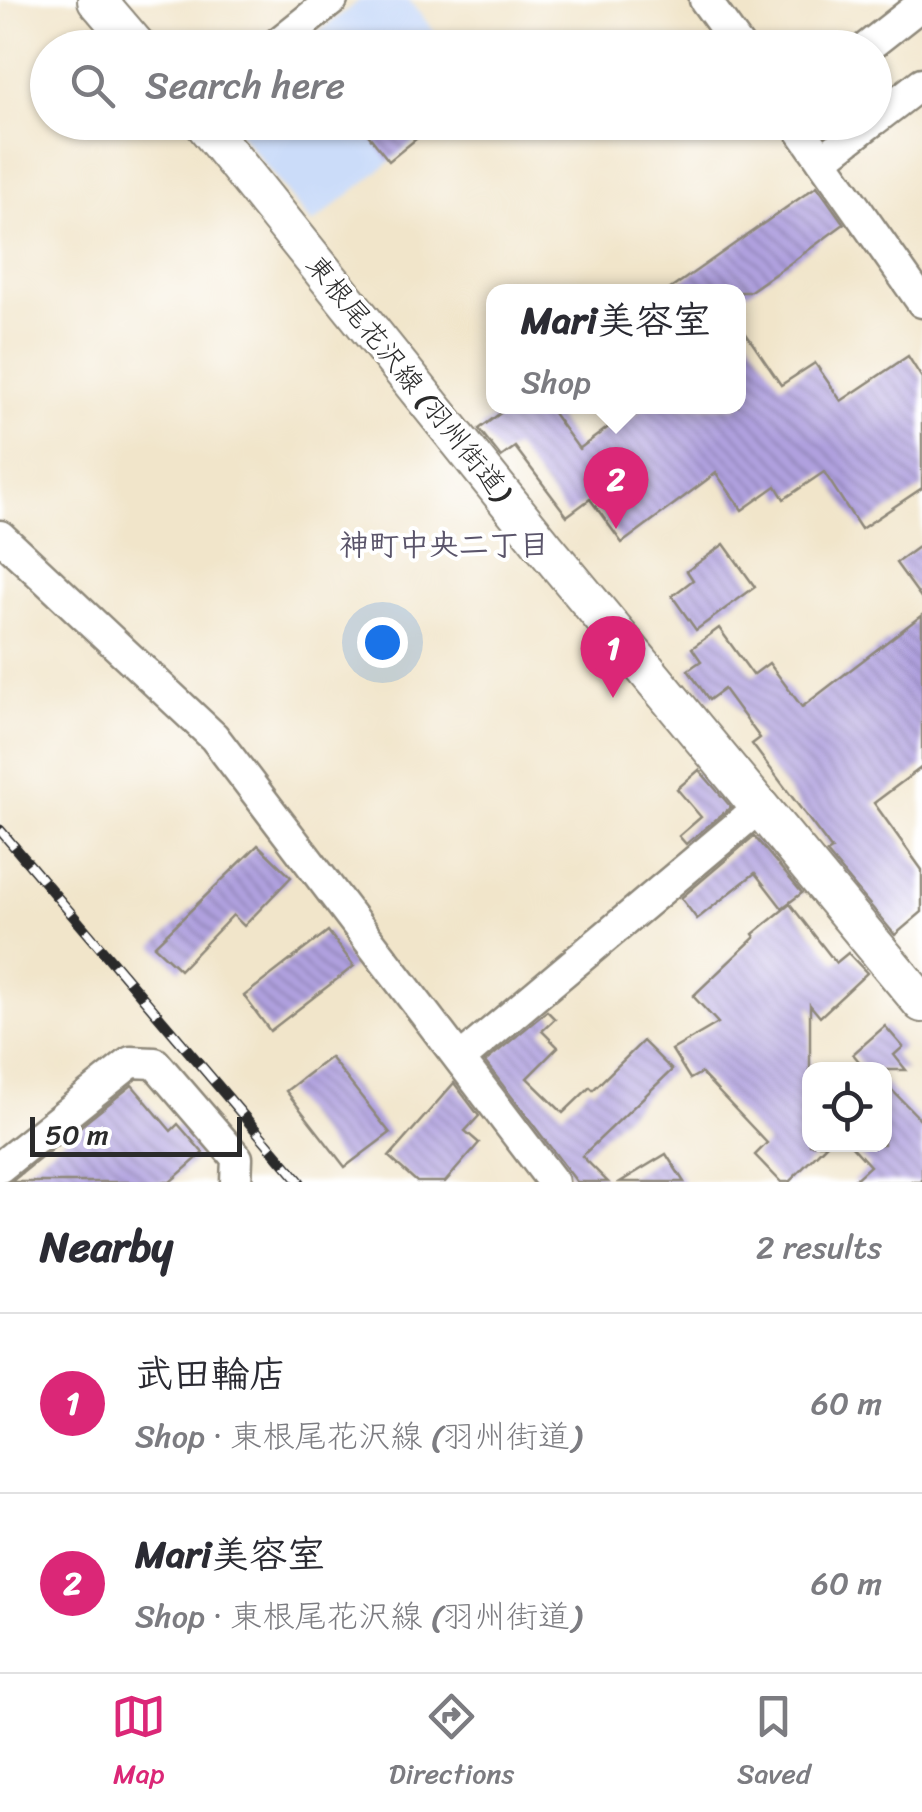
<!DOCTYPE html>
<meta charset="utf-8">
<style>
body{margin:0;font-family:Sriracha,"Klee One",sans-serif;background:#f2f2f3;color:#2b2b33}
.controls{position:absolute;right:30px;bottom:30px;display:grid;overflow:hidden;border-radius:20px;box-shadow:0 2px 8px #0004}
.controls button{width:90px;height:90px;display:grid;place-items:center;padding:0;border:0;border-bottom:2px solid #e1e1e2;background:#fff;color:#2b2b33;font:50px sans-serif}
.scale{position:absolute;left:30px;bottom:25px;width:212px;box-sizing:border-box;padding-left:10px;border:5px solid #2b2b2b;border-top:0;font-size:28px;line-height:35px;white-space:nowrap;color:#2b2b2b;-webkit-text-stroke:8px #fff;paint-order:stroke}
.you{position:absolute;left:382px;top:642px;width:35px;height:35px;margin:-25px;border:8px solid #fff;border-radius:50%;background:#1a73e8;box-shadow:0 0 0 15px #1a73e833}
.badge{display:grid;place-items:center;width:65px;height:65px;border-radius:50%;background:#db2777;color:#fff;font-size:32px;font-weight:700}
.pin{position:absolute;translate:-50% -82px;filter:drop-shadow(0 2px 5px #0008)}
.pin::after{content:'';position:absolute;top:52px;width:35px;height:30px;background:inherit;clip-path:polygon(0 0,100% 0,50% 100%)}
.popup{position:absolute;left:486px;top:284px;width:260px;height:130px;box-sizing:border-box;display:grid;place-content:center;border-radius:20px;background:#fff;filter:drop-shadow(0 2px 8px #0005);font-size:32px;white-space:nowrap;color:#7c7c81}
.popup b{font-size:38px;color:#2b2b33}
.popup::after{content:'';position:absolute;left:50%;top:100%;margin-left:-20px;border:20px solid transparent;border-top-color:#fff}
.list{margin:0;padding:0;list-style:none}
h2{display:flex;justify-content:space-between;align-items:center;height:130px;margin:0;padding:0 40px;font-size:42px}
h2 small{font-size:32px;font-weight:400;color:#7c7c81}
.list li{display:grid;grid-template-columns:65px 1fr auto;gap:30px;align-items:center;box-sizing:border-box;height:180px;padding:0 40px;border-top:2px solid #e1e1e2}
.list b{display:block;font-size:38px;white-space:nowrap}
.list p{margin:0;font-size:32px;white-space:nowrap;color:#7c7c81}
.list em{font-size:32px;font-style:normal;color:#7c7c81}
.icon{flex:none;width:55px;height:55px;fill:none;stroke:currentColor;stroke-width:2;stroke-linecap:round;stroke-linejoin:round}
.map{position:relative;flex:none;width:922px;height:1182px;overflow:hidden}
.search{position:absolute;background:#fff;box-shadow:0 2px 8px #0004;left:30px;right:30px;top:30px;height:110px;display:flex;align-items:center;gap:25px;box-sizing:border-box;padding:0 35px;border-radius:55px;color:#7c7c81;font-size:38px}
.sheet{height:490px;background:#fff}
nav{display:flex;justify-content:space-around;align-items:center;box-sizing:border-box;height:140px;border-top:2px solid #e1e1e2;background:#fff;font-size:28px;color:#7c7c81}
nav a{display:grid;justify-items:center;gap:5px}
nav .on{color:#db2777}
.map>svg:first-child{display:block}
</style>
<div class="map">
<svg width="922" height="1182" viewBox="0 0 922 1182">
<defs>
<pattern id="building-back-hatch" width="6" height="6" patternUnits="userSpaceOnUse" patternTransform="scale(2.5)"><rect width="6" height="6" fill="#b0a1df"/><path d="M-1 5l2 2M0 0l6 6M5-1l2 2" fill="none" stroke="#8f83b5"/></pattern>
</defs>
<rect width="100%" height="100%" fill="#fff"/>
<filter id="ink" filterUnits="userSpaceOnUse"><feTurbulence type="fractalNoise" baseFrequency=".01" numOctaves="2"/><feDisplacementMap in="SourceGraphic" scale="20" xChannelSelector="R" yChannelSelector="G"/><feConvolveMatrix kernelMatrix="1 2 1 2 8 2 1 2 1" color-interpolation-filters="sRGB"/></filter>
<filter id="wash" filterUnits="userSpaceOnUse"><feTurbulence type="fractalNoise" baseFrequency=".0048" numOctaves="4" result="noise"/><feDisplacementMap in="SourceGraphic" scale="40" xChannelSelector="R" yChannelSelector="G"/><feGaussianBlur stdDeviation="2.25" result="paint"/><feColorMatrix in="noise" values="0 0 0 0 0 0 0 0 0 0 0 0 0 0 0 0 0 1.4 0 .05"/><feComposite in="paint" operator="in"/></filter>
<g filter="url(#wash)">
<rect width="100%" height="100%" fill="#f1e5ca"/>
<!-- built -->
<g fill="#cbdcf9">
<path d="M360 0H409L447 47H300Z"/>
<path d="M232 123H439L312 224Z"/>
</g>
<g id="blocks">
<!-- building -->
<g fill="url(#building-back-hatch)">
<path d="M358 122H437L389 161Z"/>
<path d="M817 186 844 224 792 262 749 292H666Z"/>
<path d="M738 322 781 385 815 363 841 401 908 356 922 378V488L861 529 824 472 784 499 776 486 742 510 716 473 622 543 590 499 567 516 515 447 501 457 479 429 510 406H548L579 449 614 423 617 427 646 406H738Z"/>
<path d="M724 544 755 587 696 630 672 596 693 580 687 571Z"/>
<path d="M922 544V599L896 563Z"/>
<path d="M922 615V767L874 803 922 870V912L895 935 827 853 832 850 752 744 760 738 724 689 709 700 688 670 701 661 692 648 719 628 753 675 769 663 802 707Z"/>
<path d="M699 770 731 807 686 844 679 836 701 817 677 789Z"/>
<path d="M754 836 802 893 782 908 755 873 697 919 681 898Z"/>
<path d="M258 845 291 877 244 926 233 915 180 970 154 946Z"/>
<path d="M790 904 836 963 848 953 867 973 820 1017 810 1005V1144H827L789 1182H781L755 1155 767 1143 701 1073 690 1079 672 1050 718 1023 693 996 755 937 753 934Z"/>
<path d="M328 931 354 966 270 1031 244 996Z"/>
<path d="M547 1011 555 1019 542 1031 558 1047 527 1078 563 1113 590 1087 593 1090 643 1041 672 1070 582 1156 608 1182H577L485 1062Z"/>
<path d="M885 1026 903 1047 894 1055 906 1070H866L853 1054Z"/>
<path d="M330 1057 390 1133 345 1167 286 1091Z"/>
<path d="M884 1082 922 1121V1182H852L870 1166 850 1144H884Z"/>
<path d="M454 1083 479 1116 465 1131 479 1143 445 1182H417L389 1157Z"/>
<path d="M132 1085 171 1131 178 1124 203 1153 170 1182H11Z"/>
<path d="M666 1154 684 1182H620Z"/>
</g>
</g>
</g>
<g filter="url(#ink)">
<use href="#blocks" fill-opacity="0" stroke="#8e887a" stroke-width="2.5"/>
<g fill="none" stroke-linecap="round" stroke-linejoin="round">
<defs>
<g id="minor">
<path d="M705 0 740 48"/>
<path d="M272 48 332 0"/>
<path d="M866 48 922 4"/>
<path d="M874 120 922 83"/>
<path d="M795 122 922 302"/>
<path d="M822 160 871 122"/>
<path d="M0 536 214 737 553 1182"/>
<path d="M460 1059 761 806"/>
<path d="M0 1167 131 1062 155 1063 237 1158 236 1182"/>
</g>
<g id="major">
<path d="M97 0 138 48"/>
<path d="M203 122 546 549 922 1003"/>
</g>
</defs>
<!-- minor casing -->
<use href="#minor" stroke="#8e887a" stroke-width="35"/>
<!-- major casing -->
<use href="#major" stroke="#8e887a" stroke-width="42"/>
<!-- minor -->
<use href="#minor" stroke="#fff" stroke-width="30"/>
<!-- major -->
<use href="#major" stroke="#fff" stroke-width="38"/>
<defs>
<path id="rail" d="M0 830 300 1182"/>
</defs>
<!-- rail casing -->
<use href="#rail" stroke="#2b2b2b" stroke-width="11"/>
<!-- rail -->
<use href="#rail" stroke="#fff" stroke-width="8" stroke-dasharray="22" stroke-linecap="butt"/>
</g>
</g>
<g text-anchor="middle" dominant-baseline="central" stroke-width="8" stroke-linejoin="round" paint-order="stroke">
<!-- street labels -->
<g font-size="28" fill="#2b2b2b" stroke="#fff">
<text transform="translate(409 378) rotate(51)">東根尾花沢線 (羽州街道)</text>
</g>
<!-- neighbourhood labels -->
<g font-size="30" font-weight="bold" fill="#5a546a" stroke="#fff">
<text x="444" y="545">神町中央二丁目</text>
</g>
</g>
</svg>
<div class="controls">
<button><svg class="icon" aria-label="locate" viewBox="0 0 24 24"><circle cx="12" cy="12" r="6"/><path d="M12 2v4M12 18v4M2 12h4M18 12h4"/></svg></button>
</div>
<div class="scale">50 m</div>
<div class="you"></div>
<div class="pin badge" style="left:613px;top:698px">1</div>
<div class="pin badge" style="left:616px;top:529px">2</div>
<div class="popup"><b>Mari美容室</b>Shop</div>
<div class="search"><svg class="icon" aria-label="search" viewBox="0 0 24 24"><circle cx="10" cy="10" r="6"/><path d="M15 15l6 6"/></svg>Search here</div>
</div>
<section class="sheet">
<h2>Nearby<small>2 results</small></h2>
<ul class="list">
<li><span class="badge">1</span><div><b>武田輪店</b><p>Shop · 東根尾花沢線 (羽州街道)</p></div><em>60 m</em></li>
<li><span class="badge">2</span><div><b>Mari美容室</b><p>Shop · 東根尾花沢線 (羽州街道)</p></div><em>60 m</em></li>
</ul>
</section>
<nav>
<a class="on"><svg class="icon" aria-label="map" viewBox="0 0 24 24"><path d="M3 6l6-2 6 2 6-2v14l-6 2-6-2-6 2zM9 4v14M15 6v14"/></svg>Map</a>
<a><svg class="icon" aria-label="directions" viewBox="0 0 24 24"><path d="M12 3l9 9-9 9-9-9zM9 14v-3h6M13 9l2 2-2 2"/></svg>Directions</a>
<a><svg class="icon" aria-label="saved" viewBox="0 0 24 24"><path d="M7 4h10v16l-5-4-5 4z"/></svg>Saved</a>
</nav>
